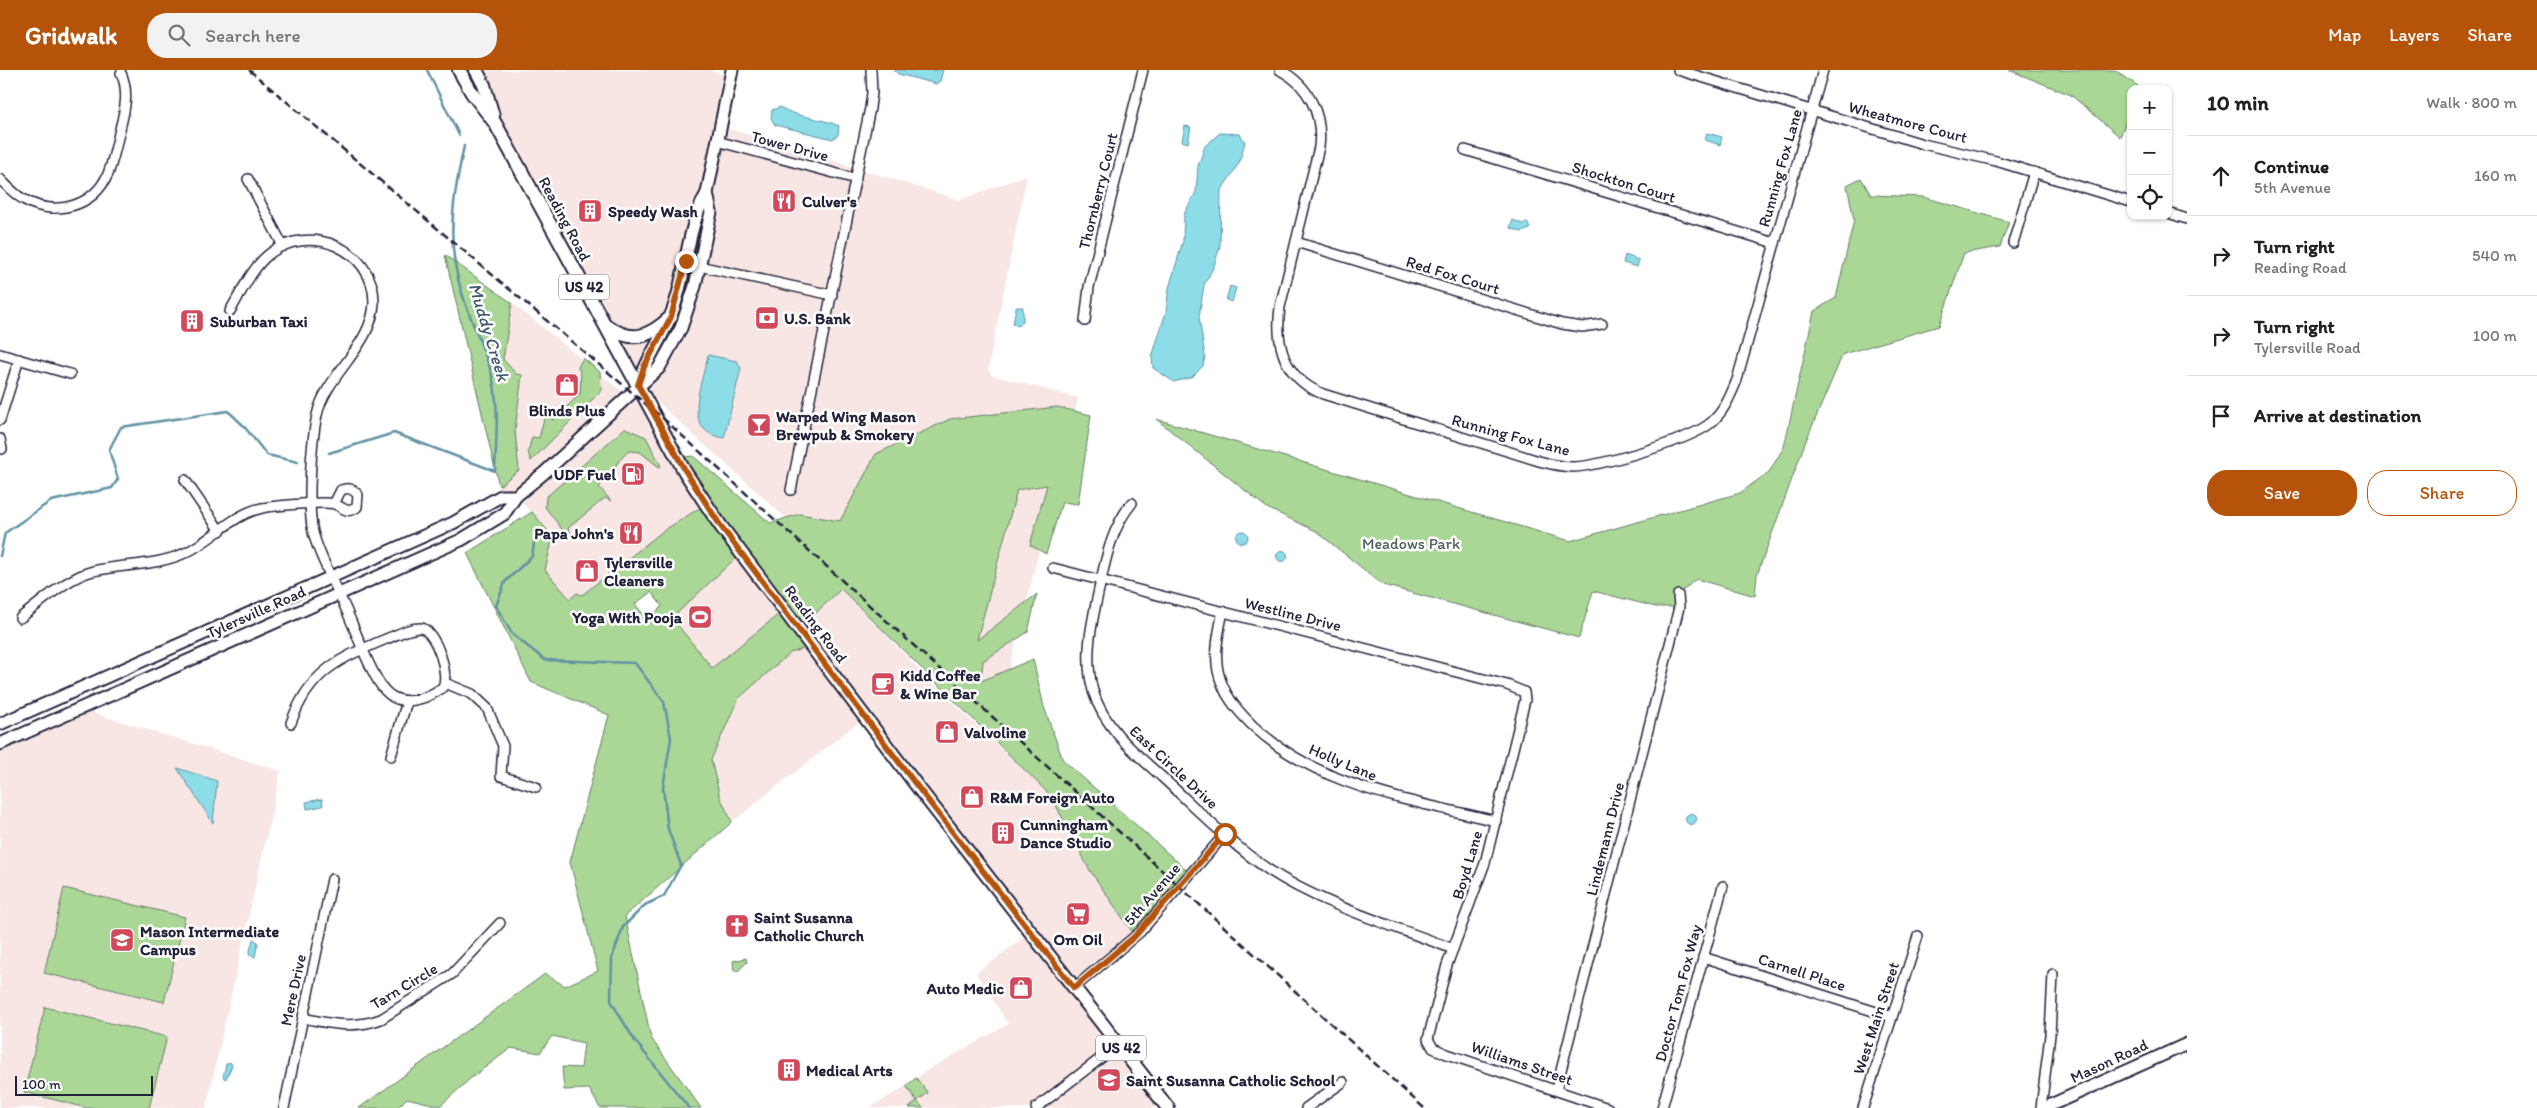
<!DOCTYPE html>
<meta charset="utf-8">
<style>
body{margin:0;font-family:Itim,sans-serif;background:#f2f2f2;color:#202124}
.controls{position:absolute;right:15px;top:15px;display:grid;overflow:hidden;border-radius:10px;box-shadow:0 1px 4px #0004}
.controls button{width:45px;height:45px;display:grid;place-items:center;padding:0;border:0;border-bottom:1px solid #e0e0e0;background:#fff;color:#202124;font:25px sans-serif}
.scale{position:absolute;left:15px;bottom:12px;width:138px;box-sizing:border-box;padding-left:5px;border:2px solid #22223b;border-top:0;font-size:14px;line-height:18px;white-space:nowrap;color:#22223b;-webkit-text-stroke:4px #fff;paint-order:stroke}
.stop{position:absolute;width:15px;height:15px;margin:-11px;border:4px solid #b45309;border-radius:50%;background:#fff}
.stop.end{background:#b45309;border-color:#fff;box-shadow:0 1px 5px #0008}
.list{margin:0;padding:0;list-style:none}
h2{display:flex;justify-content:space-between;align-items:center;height:65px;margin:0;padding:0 20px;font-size:21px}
h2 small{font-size:16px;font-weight:400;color:#757577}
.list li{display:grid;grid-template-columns:32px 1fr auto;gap:15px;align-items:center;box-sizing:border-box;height:80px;padding:0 20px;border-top:1px solid #e0e0e0}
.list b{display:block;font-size:19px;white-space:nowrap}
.list p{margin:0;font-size:16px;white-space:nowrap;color:#757577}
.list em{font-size:16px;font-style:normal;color:#757577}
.actions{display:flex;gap:10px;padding:15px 20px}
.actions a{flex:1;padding:11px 0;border:1px solid #b45309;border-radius:20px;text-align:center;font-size:18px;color:#b45309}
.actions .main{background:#b45309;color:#fff}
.icon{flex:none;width:28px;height:28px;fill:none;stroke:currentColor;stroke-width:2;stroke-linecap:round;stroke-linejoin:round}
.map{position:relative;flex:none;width:2187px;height:1038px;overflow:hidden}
header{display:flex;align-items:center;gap:30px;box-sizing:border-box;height:70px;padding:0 25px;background:#b45309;color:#fff}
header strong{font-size:24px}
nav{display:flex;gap:28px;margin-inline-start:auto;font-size:18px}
.search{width:350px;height:45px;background:#f2f2f2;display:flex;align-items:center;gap:12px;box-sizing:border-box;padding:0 18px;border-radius:20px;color:#757577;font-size:19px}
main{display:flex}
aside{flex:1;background:#fff}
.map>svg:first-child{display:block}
</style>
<header>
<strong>Gridwalk</strong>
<div class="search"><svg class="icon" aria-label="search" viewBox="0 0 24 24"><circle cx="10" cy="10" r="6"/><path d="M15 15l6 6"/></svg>Search here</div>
<nav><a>Map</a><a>Layers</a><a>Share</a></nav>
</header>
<main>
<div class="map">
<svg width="2187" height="1038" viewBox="0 0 2187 1038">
<rect width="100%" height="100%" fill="#fff"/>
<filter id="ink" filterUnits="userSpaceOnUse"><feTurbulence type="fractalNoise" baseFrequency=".02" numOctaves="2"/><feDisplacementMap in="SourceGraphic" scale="10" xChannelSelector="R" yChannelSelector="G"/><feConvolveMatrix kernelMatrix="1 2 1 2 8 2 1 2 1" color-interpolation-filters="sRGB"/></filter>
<g filter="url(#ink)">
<!-- built -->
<g fill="#f8e6e4">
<path d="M468 0H709L730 7 720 56 960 130 1027 105 988 299 992 305 1078 328 999 639 640 317 706 434 582 525 569 529 545 500 553 467 516 426H501L445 185 512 233 624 323 638 315Z"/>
<path d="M741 483 784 540 712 598 672 548Z"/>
<path d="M841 519 928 609 1051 726 1089 799 1135 866 1074 918 1168 1038H870L906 1016 924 1002 1008 954 976 903 1030 863 865 647 732 752 720 727 711 690 738 629 790 583 812 576 799 559Z"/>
<path d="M81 639 281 701 206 1038H0V674Z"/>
</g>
<!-- green -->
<g fill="#aad796" stroke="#667c68" fill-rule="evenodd">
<path d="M2009 0H2115L2138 16V19H2131V38L2120 67 2071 25Z"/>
<path d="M1861 108 1871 125 1924 127 2009 152 2000 177 1964 183 1939 256 1843 284 1805 373 1757 505 1755 526 1696 509 1678 525 1679 537H1656L1593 521 1579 568 1383 515 1316 461 1267 438 1156 349 1570 471 1740 423 1769 402 1784 377 1814 241 1836 228 1854 150 1847 115Z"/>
<path d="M445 185 512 233 503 289 516 304 522 305 515 360 519 400 499 416Z"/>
<path d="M583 288 600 302 601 319H603L531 391 528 382 532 367 539 368 545 345 553 350 580 324 581 305 578 297Z"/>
<path d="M1057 337 1091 345 1078 434 1062 432 1046 484 1030 475 1047 415 1017 420 977 570 1037 524 1028 562 983 591 981 611 1033 589 1044 637 1063 690 1190 803 1135 866 1089 799 1051 726 841 519 799 559 812 576 790 583 738 629 711 690 720 727 732 752 625 846 651 968 701 1038H600L589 1019 564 1020 562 997 581 998 584 973 552 966 540 983 511 978 471 1008 440 1036 407 1028 397 1038H359L545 904 565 916 598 901 570 792 609 645 531 612 467 483 532 442 553 467 545 500 570 529 577 523 582 525 663 461 706 434 678 388 693 386 770 453 800 444 840 451 876 384 950 349ZM741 483 784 540 712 598 672 548ZM651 522 662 536 648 550 635 534Z"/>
<path d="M625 358 646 367 661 396 659 397 640 382 629 381C616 391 611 406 599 417L611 431 605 428 568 458 571 463 567 466 545 437 546 427Z"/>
<path d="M64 818 185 847 164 932 44 903Z"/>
<path d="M746 888 747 892 738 901H734L733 891Z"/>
<path d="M45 937 167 967 149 1038H87L24 1022Z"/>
<path d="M916 1008 928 1023 917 1031 923 1038H909L917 1031 906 1016Z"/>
</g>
<!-- water -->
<g fill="#8cdde8" stroke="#6292a3">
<path d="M894 0H943L940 11 936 14 898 4Z"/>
<path d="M780 37C797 48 820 47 839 56L838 65 833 69 775 55 771 48 772 40Z"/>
<path d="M1185 56 1191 57 1188 73 1182 71Z"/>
<path d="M1220 63 1240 64 1245 72 1239 93 1221 121 1220 176 1214 196 1204 215 1199 247 1205 287 1203 296 1192 307 1174 312 1153 298 1152 287 1166 242 1169 218 1183 171 1184 144 1196 122 1198 96 1205 76Z"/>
<path d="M1707 63 1722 67 1720 75 1705 70Z"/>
<path d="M1513 150 1522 154 1527 152 1530 159 1522 162 1510 158Z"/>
<path d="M1625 185 1639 190 1637 197 1623 193Z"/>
<path d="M1230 216 1236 218 1232 232 1226 230Z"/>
<path d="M1016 237H1023V251L1019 256 1013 254Z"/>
<path d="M708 285 737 291 741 298 724 368C720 367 713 366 709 363 685 349 704 306 708 285Z"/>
<circle cx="1242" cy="467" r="6"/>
<circle cx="1282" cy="486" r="5.5"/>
<path d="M177 698 217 711 213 753Z"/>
<path d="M322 729 323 736 307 739 306 732Z"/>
<circle cx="1691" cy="749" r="5.5"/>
<path d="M253 869 258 872 255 887 249 885Z"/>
<path d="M230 992 232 995 226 1009 223 1007 226 994Z"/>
</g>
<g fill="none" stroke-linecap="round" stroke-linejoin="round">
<!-- stream -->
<g stroke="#6292a3" stroke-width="2.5">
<path d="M427 0 459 65"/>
<path d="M329 383 394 363 495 401C496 368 500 334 491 302 480 266 461 232 455 194 448 155 456 114 464 76"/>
<path d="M536 461 532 486 505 512 496 536 512 564 545 590 635 593 664 632 671 668 663 718 668 759 681 795 664 826 645 835 623 857 612 888 611 931 635 971 689 1038"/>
<path d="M0 486 5 463 51 431 112 418 118 409 109 380 121 357 228 341 243 355 267 385 298 392"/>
</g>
<defs>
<g id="street">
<path d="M1280 0C1309 15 1323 45 1319 77L1280 237C1275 276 1284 308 1323 324L1539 391C1550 394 1562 397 1573 397 1601 396 1686 371 1708 355 1723 344 1730 327 1737 310L1823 0"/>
<path d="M1678 0 1923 74 1996 91 2131 132"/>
<path d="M717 71 856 109"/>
<path d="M1465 80 1775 173"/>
<path d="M0 109C7 116 14 124 23 129 53 147 93 138 108 104 113 91 116 77 119 63 124 43 130 23 121 3"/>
<path d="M248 109 283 176"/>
<path d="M2168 143 2187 149"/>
<path d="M1296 172 1562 254 1582 257 1602 254"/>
<path d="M2013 173 2034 102"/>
<path d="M699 196 832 225"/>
<path d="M230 241C241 223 252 198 268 185 308 152 374 178 374 232 373 276 326 304 317 345 311 373 307 435 313 462 319 487 334 511 344 535 356 560 365 591 380 614 383 619 388 624 393 627 409 636 429 627 442 618 451 606 436 563 422 558 410 557 397 565 386 569 338 589 309 602 291 653"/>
<path d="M1085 251 1089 217 1143 0"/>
<path d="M0 284 70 304"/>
<path d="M0 350 19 289"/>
<path d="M0 369 2 379"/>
<path d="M185 410 220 461"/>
<path d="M791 420 870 38 872 23 871 0"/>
<path d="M1132 433C1111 458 1105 492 1098 524 1091 556 1084 588 1093 621 1104 658 1135 683 1163 708 1197 739 1230 774 1269 800 1322 835 1392 855 1453 879"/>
<path d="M1053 498 1507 615 1524 622 1525 630 1485 793 1447 895 1428 969 1433 978 1447 984 1608 1038"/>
<path d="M1223 541C1219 561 1214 581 1218 601 1223 624 1236 639 1252 655 1319 718 1410 730 1496 751"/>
<path d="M20 548C42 532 66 508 93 501 123 494 159 496 187 482 212 470 233 444 262 438 272 436 326 431 334 434 344 437 346 445 357 437L358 425C353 419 349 417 341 420L334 434"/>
<path d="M445 613 472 624 487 638 503 676 501 706 536 717"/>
<path d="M391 686 407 631"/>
<path d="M1703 887 1892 947"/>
<path d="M1074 918 1140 862 1225 764"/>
<path d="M303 948C331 954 354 959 381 949L452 904 500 853"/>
<path d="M1556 1020 1673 562 1679 537 1678 525"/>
<path d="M284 1038 332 809"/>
<path d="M1036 1038 1118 975"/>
<path d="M1306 1038 1343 1012"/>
<path d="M1662 1038 1723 816"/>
<path d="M1863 1038 1918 866"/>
<path d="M2041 1038 2050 965 2053 904"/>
</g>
<g id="secondary">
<path d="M638 315C647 287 666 263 675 234 687 198 687 157 707 123L732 0"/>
<path d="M0 654 453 453 501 426H516"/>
<path d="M0 674 461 470 504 444 516 426 544 403 659 298 681 258 695 216 711 142 707 123"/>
<path d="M2044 1038 2187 974"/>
</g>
<g id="primary">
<path d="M459 0 472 23 495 53 685 402 720 455 920 720 1168 1038"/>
<path d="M476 0 484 15 493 46"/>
<path d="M607 256C633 274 649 267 671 247"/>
</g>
</defs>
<!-- street casing -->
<use href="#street" stroke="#22223b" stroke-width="12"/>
<!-- secondary casing -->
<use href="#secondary" stroke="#22223b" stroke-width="15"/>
<!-- primary casing -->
<use href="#primary" stroke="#22223b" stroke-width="16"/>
<!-- street -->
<use href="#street" stroke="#fff" stroke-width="9"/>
<!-- secondary -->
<use href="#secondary" stroke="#fff" stroke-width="11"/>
<!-- primary -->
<use href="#primary" stroke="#fff" stroke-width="12"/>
<!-- rail -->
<path stroke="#22223b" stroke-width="2.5" stroke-dasharray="8 4" stroke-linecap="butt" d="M249 0 666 351 1424 1038"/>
</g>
</g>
<g fill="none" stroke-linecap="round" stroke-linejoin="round" filter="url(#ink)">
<!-- route -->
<path stroke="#b45309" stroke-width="6" d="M686 191 671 247 644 297 638 315 686 402 720 455 920 720 1074 918 1135 866 1225 764"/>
</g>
<!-- icons -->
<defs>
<symbol id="restaurant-square" viewBox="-11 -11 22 22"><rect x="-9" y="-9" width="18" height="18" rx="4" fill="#d1495b" stroke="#fff"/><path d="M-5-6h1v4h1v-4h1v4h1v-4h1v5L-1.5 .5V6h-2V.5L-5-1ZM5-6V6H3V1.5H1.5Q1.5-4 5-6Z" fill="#fff"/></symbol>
<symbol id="building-square" viewBox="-11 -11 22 22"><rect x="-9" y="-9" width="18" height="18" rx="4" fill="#d1495b" stroke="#fff"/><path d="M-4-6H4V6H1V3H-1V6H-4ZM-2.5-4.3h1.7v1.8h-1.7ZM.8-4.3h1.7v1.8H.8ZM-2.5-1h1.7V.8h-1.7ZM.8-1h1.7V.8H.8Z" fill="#fff"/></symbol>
<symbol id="bank-square" viewBox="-11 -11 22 22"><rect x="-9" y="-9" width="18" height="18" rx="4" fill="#d1495b" stroke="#fff"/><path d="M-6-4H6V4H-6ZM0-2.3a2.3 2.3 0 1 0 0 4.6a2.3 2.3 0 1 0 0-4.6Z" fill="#fff"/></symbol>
<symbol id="shop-square" viewBox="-11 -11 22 22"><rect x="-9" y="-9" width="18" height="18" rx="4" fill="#d1495b" stroke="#fff"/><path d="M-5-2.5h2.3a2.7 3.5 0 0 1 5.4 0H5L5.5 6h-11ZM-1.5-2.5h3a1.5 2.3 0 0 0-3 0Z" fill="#fff"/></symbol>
<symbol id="bar-square" viewBox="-11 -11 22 22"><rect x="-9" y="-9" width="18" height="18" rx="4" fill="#d1495b" stroke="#fff"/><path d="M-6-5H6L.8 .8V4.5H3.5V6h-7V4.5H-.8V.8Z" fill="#fff"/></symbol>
<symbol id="fuel-square" viewBox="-11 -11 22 22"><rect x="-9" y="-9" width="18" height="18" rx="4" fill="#d1495b" stroke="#fff"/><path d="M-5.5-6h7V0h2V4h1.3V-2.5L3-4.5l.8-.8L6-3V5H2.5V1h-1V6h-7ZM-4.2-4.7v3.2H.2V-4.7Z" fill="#fff"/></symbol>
<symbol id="stadium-square" viewBox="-11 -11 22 22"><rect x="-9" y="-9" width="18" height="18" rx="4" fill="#d1495b" stroke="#fff"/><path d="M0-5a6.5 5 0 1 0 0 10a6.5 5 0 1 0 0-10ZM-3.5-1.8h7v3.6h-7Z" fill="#fff"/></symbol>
<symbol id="cafe-square" viewBox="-11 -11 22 22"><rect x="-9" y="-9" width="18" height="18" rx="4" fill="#d1495b" stroke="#fff"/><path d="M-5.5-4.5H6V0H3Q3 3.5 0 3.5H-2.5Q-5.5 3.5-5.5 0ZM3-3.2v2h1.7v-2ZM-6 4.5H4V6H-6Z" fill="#fff"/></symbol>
<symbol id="supermarket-square" viewBox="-11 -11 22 22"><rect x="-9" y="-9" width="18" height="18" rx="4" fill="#d1495b" stroke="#fff"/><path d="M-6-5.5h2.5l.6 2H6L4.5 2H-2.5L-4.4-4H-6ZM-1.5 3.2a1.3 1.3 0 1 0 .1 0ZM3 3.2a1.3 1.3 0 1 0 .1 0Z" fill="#fff"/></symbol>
<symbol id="church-square" viewBox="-11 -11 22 22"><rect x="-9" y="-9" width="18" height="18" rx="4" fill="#d1495b" stroke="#fff"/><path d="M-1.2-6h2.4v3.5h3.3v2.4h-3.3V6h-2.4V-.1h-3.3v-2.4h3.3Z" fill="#fff"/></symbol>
<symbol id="school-square" viewBox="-11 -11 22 22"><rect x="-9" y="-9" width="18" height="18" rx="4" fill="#d1495b" stroke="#fff"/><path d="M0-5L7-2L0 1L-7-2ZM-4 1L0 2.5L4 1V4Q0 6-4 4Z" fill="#fff"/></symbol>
</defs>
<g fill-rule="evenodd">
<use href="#restaurant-square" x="770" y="117" width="28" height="28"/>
<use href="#building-square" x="576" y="127" width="28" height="28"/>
<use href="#bank-square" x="753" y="234" width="28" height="28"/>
<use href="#building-square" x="178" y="237" width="28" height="28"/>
<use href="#shop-square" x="553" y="301" width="28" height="28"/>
<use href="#bar-square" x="745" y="341" width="28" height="28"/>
<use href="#fuel-square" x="619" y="390" width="28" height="28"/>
<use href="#restaurant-square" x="617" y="449" width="28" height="28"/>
<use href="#shop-square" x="573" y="487" width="28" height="28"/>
<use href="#stadium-square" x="686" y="533" width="28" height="28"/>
<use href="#cafe-square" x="869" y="600" width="28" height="28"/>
<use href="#shop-square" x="933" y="648" width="28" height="28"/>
<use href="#shop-square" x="958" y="713" width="28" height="28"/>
<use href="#building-square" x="989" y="749" width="28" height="28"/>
<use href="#supermarket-square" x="1064" y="830" width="28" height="28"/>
<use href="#church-square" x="723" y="842" width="28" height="28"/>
<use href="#school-square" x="108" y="856" width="28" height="28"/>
<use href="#shop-square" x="1007" y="904" width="28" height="28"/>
<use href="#building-square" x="775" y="986" width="28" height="28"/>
<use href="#school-square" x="1095" y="996" width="28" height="28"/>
</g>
<g text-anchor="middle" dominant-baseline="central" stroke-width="5" stroke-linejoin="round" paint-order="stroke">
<!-- shield labels -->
<g fill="#fff" stroke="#646476" stroke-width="1">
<rect x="559" y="204.5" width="50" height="25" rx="4"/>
<rect x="1096" y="965.5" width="50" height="25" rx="4"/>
</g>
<g font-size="15" font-weight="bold" fill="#22223b">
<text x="584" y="217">US 42</text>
<text x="1121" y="978">US 42</text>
</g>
<!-- street labels -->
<g font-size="16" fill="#22223b" stroke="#fff">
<text transform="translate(1908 52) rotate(15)">Wheatmore Court</text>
<text transform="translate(790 76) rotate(15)">Tower Drive</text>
<text transform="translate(1780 98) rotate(-74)">Running Fox Lane</text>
<text transform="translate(1624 112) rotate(17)">Shockton Court</text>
<text transform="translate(1098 121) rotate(-76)">Thornberry Court</text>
<text transform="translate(565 149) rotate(62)">Reading Road</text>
<text transform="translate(1453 205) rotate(17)">Red Fox Court</text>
<text transform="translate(1511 365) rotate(15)">Running Fox Lane</text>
<text transform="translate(256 542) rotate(-24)">Tylersville Road</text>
<text transform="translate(1293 544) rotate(14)">Westline Drive</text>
<text transform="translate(816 554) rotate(53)">Reading Road</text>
<text transform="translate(1343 692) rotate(23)">Holly Lane</text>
<text transform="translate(1174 697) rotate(43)">East Circle Drive</text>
<text transform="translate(1605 769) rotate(-76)">Lindemann Drive</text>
<text transform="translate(1467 795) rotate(-73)">Boyd Lane</text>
<text transform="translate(1152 824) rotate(-49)">5th Avenue</text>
<text transform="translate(1802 902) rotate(18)">Carnell Place</text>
<text transform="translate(404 916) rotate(-31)">Tarn Circle</text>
<text transform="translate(293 920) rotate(-78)">Mere Drive</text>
<text transform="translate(1678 923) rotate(-75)">Doctor Tom Fox Way</text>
<text transform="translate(1876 948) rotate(-72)">West Main Street</text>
<text transform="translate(2109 991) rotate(-25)">Mason Road</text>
<text transform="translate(1522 993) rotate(19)">Williams Street</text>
</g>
<!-- poi labels -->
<g font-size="16" font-weight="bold" fill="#22223b" stroke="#fff" text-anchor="start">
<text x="802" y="131">Culver's</text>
<text x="608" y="141">Speedy Wash</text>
<text x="784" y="248">U.S. Bank</text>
<text x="210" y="251">Suburban Taxi</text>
<text x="567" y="340" text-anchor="middle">Blinds Plus</text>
<text x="776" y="346">Warped Wing Mason<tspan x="776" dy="18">Brewpub &amp; Smokery</tspan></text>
<text x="616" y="404" text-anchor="end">UDF Fuel</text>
<text x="614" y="463" text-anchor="end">Papa John's</text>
<text x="604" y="492">Tylersville<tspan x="604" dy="18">Cleaners</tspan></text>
<text x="682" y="547" text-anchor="end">Yoga With Pooja</text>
<text x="900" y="605">Kidd Coffee<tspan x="900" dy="18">&amp; Wine Bar</tspan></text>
<text x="964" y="662">Valvoline</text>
<text x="990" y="727">R&amp;M Foreign Auto</text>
<text x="1020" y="754">Cunningham<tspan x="1020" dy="18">Dance Studio</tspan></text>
<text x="754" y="847">Saint Susanna<tspan x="754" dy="18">Catholic Church</tspan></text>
<text x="140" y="861">Mason Intermediate<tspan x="140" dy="18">Campus</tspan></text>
<text x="1078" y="869" text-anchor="middle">Om Oil</text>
<text x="1004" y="918" text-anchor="end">Auto Medic</text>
<text x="806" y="1000">Medical Arts</text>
<text x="1126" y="1010">Saint Susanna Catholic School</text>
</g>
<!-- park labels -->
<g font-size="16" fill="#52615b" stroke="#fff">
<text x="1411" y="473">Meadows Park</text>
</g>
<!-- water labels -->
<g font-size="18" font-style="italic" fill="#425a6f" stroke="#fff">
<text transform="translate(489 262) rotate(73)">Muddy Creek</text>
</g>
</g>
</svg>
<div class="controls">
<button>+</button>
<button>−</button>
<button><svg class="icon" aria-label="locate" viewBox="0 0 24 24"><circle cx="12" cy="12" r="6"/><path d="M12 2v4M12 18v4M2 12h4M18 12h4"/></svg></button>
</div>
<div class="scale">100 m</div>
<div class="stop" style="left:1225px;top:764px"></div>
<div class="stop end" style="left:686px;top:191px"></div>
</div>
<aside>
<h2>10 min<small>Walk · 800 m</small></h2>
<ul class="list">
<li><svg class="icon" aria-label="ahead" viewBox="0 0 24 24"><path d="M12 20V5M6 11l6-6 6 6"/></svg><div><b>Continue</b><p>5th Avenue</p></div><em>160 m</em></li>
<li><svg class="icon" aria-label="right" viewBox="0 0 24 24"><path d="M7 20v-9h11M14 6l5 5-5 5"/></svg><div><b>Turn right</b><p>Reading Road</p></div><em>540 m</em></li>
<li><svg class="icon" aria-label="right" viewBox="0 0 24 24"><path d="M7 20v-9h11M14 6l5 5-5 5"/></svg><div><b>Turn right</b><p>Tylersville Road</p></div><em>100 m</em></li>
<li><svg class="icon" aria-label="arrive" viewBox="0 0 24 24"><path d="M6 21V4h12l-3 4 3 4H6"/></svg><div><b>Arrive at destination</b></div></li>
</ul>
<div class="actions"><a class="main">Save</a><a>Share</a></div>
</aside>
</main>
